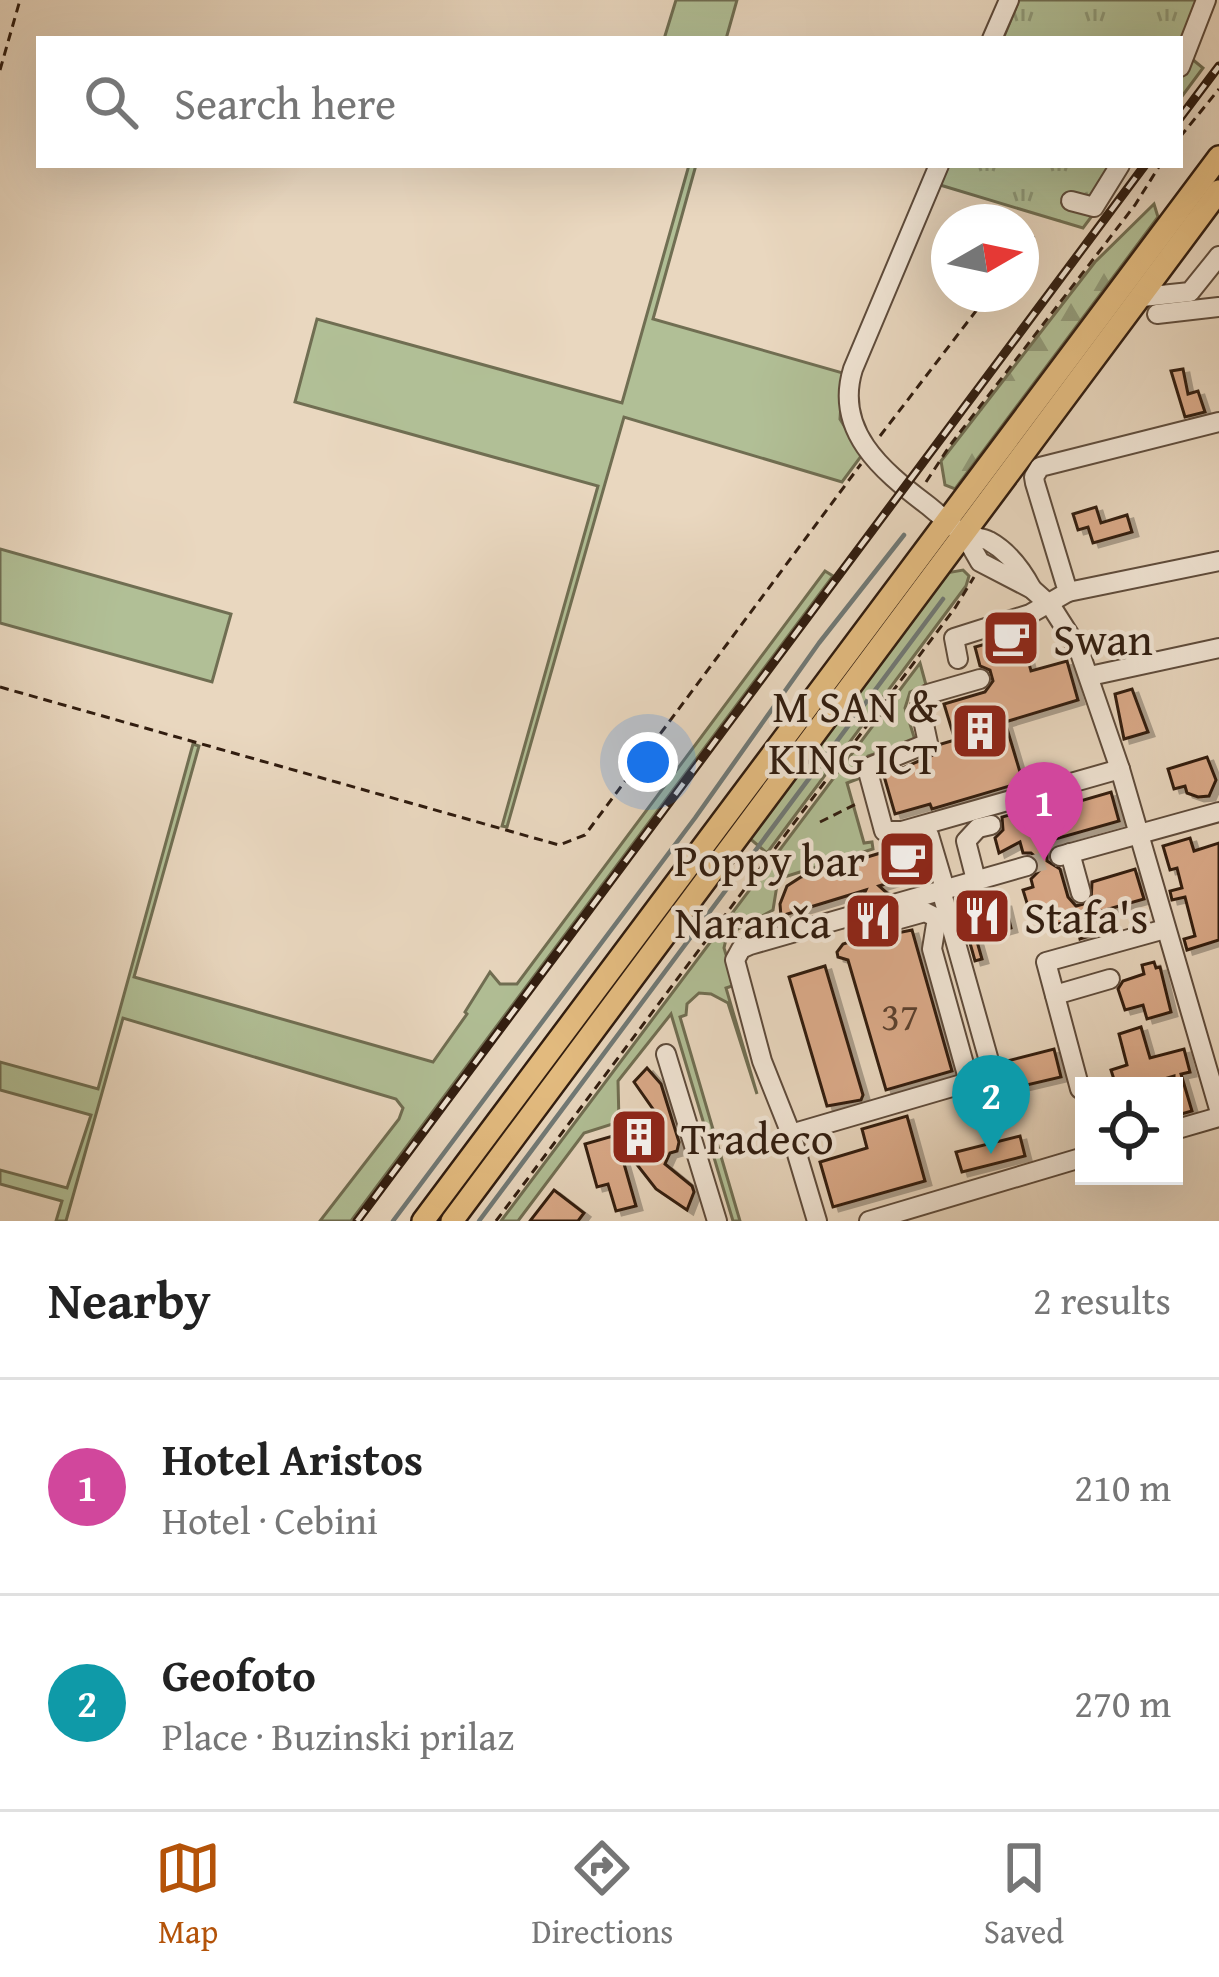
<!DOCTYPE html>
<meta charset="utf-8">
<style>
body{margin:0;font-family:"Gentium Book Plus",serif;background:#f6f6f6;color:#222}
.controls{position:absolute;right:36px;bottom:36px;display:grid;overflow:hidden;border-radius:0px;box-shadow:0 12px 48px #0002}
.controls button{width:108px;height:108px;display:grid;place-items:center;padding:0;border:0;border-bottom:3px solid #e0e0e0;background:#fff;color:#222;font:60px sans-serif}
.compass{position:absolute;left:931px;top:204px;width:108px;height:108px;border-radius:50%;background:#fff;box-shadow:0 12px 48px #0002;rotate:81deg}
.you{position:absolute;left:648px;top:762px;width:42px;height:42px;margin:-30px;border:9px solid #fff;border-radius:50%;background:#1a73e8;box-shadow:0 0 0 18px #1a73e833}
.badge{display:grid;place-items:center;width:78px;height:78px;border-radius:50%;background:#b45309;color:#fff;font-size:39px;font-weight:700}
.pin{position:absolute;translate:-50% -99px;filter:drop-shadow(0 3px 6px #0008)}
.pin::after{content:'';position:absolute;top:63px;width:42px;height:36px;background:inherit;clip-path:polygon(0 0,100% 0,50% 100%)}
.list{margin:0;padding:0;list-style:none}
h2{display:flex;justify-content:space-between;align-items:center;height:156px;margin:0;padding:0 48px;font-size:51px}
h2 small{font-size:39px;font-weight:400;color:#767676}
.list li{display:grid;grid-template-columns:78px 1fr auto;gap:36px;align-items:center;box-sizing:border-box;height:216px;padding:0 48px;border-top:3px solid #e0e0e0}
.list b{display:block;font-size:45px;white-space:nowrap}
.list p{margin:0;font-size:39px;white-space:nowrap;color:#767676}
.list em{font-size:39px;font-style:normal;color:#767676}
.icon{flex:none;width:66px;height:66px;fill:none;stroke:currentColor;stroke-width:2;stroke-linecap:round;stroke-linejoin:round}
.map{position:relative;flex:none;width:1219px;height:1221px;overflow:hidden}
.search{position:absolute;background:#fff;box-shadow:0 12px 48px #0002;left:36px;right:36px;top:36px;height:132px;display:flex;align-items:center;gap:30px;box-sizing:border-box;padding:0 42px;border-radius:0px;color:#767676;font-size:45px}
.sheet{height:588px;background:#fff}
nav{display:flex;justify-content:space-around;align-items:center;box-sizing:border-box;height:168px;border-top:3px solid #e0e0e0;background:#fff;font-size:33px;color:#767676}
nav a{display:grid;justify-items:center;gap:6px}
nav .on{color:#b45309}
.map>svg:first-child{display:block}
</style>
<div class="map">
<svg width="1219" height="1221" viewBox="0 0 1219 1221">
<defs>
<pattern id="forest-firs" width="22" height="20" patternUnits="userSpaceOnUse" patternTransform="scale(3)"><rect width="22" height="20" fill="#b1bf96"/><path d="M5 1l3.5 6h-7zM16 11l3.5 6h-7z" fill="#909a79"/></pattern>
<pattern id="park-tufts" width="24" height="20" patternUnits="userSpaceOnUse" patternTransform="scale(3)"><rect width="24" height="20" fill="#b1bf96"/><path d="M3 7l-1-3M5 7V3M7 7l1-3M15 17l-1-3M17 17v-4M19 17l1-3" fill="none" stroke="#909a79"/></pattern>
<filter id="shadow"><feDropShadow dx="6" dy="4" stdDeviation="0" flood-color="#0004"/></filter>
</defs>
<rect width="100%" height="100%" fill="#e9d7bf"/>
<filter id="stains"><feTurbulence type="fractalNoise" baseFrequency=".00167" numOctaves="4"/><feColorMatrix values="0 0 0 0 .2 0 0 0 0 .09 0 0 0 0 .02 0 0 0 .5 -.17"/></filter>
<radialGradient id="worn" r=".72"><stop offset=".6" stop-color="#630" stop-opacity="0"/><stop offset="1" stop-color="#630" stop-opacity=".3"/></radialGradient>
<!-- green -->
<g fill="#b1bf96" stroke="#706e52" stroke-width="3">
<path d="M676 0H737L726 39H664Z"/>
<path d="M689 165H696L653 319 843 373 840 419 862 455 842 482 624 417 507 827 502 826 598 486 295 402 317 319 622 403Z"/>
<path d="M0 549 231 614 212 682 0 623Z"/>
<path d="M963 570 969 576 966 586 767 853 748 837 946 573Z"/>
<path d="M825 571 833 576 351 1221H320L399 1119 403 1108 396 1099 123 1018 66 1221H56L62 1201 0 1184V1170L67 1188 91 1115 0 1090V1062L98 1089 193 744 199 746 134 977 433 1062 467 1014 465 1012 490 972 500 984H517Z"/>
<path d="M920 663 926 685 910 692 905 708 915 740 868 756 862 763 863 777 847 783 864 843 872 842 873 849 778 879 773 910 727 935 724 948 735 985 726 988 757 1094 728 1003 711 994 699 993 687 1004 686 1015 680 1017 740 1221H733L671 1014 618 1081 619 1122 584 1133 518 1221H501Z"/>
</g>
<!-- forest -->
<path fill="url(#forest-firs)" stroke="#706e52" stroke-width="3" d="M1154 204 1158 217 955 489 945 485 941 461 1095 262Z"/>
<!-- park -->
<g fill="url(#park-tufts)" stroke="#706e52" stroke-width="3">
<path d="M1019 0H1214L1192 59 1203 68 1180 99V39H1003Z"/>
<path d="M949 165H1130L1083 228 940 185Z"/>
</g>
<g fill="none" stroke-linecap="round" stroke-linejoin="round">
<!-- stream -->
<g stroke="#707976" stroke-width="4.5">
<path d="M393 1221 695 818 819 643 904 535"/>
<path d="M479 1221 943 599"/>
</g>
</g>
<!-- building -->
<g fill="#dbaa89" stroke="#301c0f" stroke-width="3" filter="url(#shadow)">
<path d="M1183 369 1188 394 1198 391 1205 412 1185 417 1171 371Z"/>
<path d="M1096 507 1101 523 1127 515 1132 532 1093 543 1088 527 1078 530 1073 514Z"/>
<path d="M1021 634 1031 671 1067 661 1078 700 1005 722 1023 782 932 809 930 804 895 814 884 776 933 755 941 744 955 740 944 704 985 692 993 681 990 670 980 666 975 647Z"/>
<path d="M1132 689 1148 732 1124 739 1115 694Z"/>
<path d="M1207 757 1216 780 1209 796 1198 797 1187 793 1185 786 1174 789 1168 769Z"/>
<path d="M1111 792 1119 821 1055 839 1047 852V861L1060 869 1068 897 1076 906 1091 902 1092 882 1135 869 1144 899 1084 916 1089 936 1080 939 1075 919 1045 928 1040 910 1030 913 1023 890 1033 887 1031 879 1040 870V861L1031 853H1023L1020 842 999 853 995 838 1003 830 1002 817 1024 811 1025 817Z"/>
<path d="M1190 838 1194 851 1219 843V940L1187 950 1184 939 1195 936 1185 897 1172 900 1170 891 1182 888 1177 868 1170 870 1163 846Z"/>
<path d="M917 842 920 853 915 875 879 886 887 893 876 924 877 933 887 935 912 930 952 1071 886 1090 848 960 838 957 837 952 843 944 869 936 865 925 871 911 861 901 866 890 781 916 780 904 787 886 801 877Z"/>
<path d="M973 896 999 898 1000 903H1005L1011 928 976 938 982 959 975 961 958 900Z"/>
<path d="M1154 962 1156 968 1160 967 1171 1012 1147 1019 1143 1005 1125 1010 1118 989 1123 981 1144 974 1142 965Z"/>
<path d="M825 966 863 1095 861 1100 827 1106 789 977Z"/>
<path d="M1141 1027 1150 1058 1184 1049 1190 1072 1181 1074 1192 1111 1174 1116V1076L1141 1086H1116L1111 1070 1127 1065 1119 1034Z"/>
<path d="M1054 1049 1061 1077 1014 1088 1007 1061Z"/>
<path d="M647 1068 661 1084 679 1142 677 1151 670 1153 665 1164 692 1186 694 1192 687 1210 656 1189 617 1139 636 1206 616 1211 608 1184 597 1187 585 1144 662 1122 634 1082Z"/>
<path d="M907 1116 925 1181 833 1207 820 1162 867 1148 862 1129Z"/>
<path d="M1020 1136 1025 1156 962 1172 956 1152Z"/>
<path d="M554 1190 584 1213 578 1221H530Z"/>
</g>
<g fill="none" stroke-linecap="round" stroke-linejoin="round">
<!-- minor-tunnel -->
<g stroke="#c4b29c" stroke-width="18" stroke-dasharray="18 9" stroke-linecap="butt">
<path d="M1027 866 1060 856"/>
<path d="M858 914 894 904"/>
</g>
<defs>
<g id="minor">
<path d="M992 39 1009 0"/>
<path d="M1180 67 1206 0"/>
<path d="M939 165 853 369C834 430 881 470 926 504 938 513 950 526 963 533 971 537 981 537 989 541 1009 552 1022 570 1032 589"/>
<path d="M1071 201 1094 207 1120 165"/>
<path d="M1142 297 1190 292 1219 256"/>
<path d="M1157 314 1219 307"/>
<path d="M964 534 980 562 1032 589 1051 606 1079 650 1120 769 1219 1109"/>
<path d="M1068 592 1219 561"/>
<path d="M958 659 954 638 1030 614 1068 592 1035 483 1034 477 1040 467 1219 422"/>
<path d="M1090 676 1219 648"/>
<path d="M980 679 928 694 920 706 928 743 867 768 884 831H902L1120 769"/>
<path d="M929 835 945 889"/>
<path d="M1070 853 1081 893"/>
<path d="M1060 856 1219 812"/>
<path d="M976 880 966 841 978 828 991 825"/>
<path d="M894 904 1027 866"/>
<path d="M889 922 925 912 937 918 932 949 969 1082"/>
<path d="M1055 995 1110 979"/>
<path d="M666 1054 717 1221"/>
<path d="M993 1075 1002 1111"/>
<path d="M1080 1089 1046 962 1165 929"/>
<path d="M1174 1130 1219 1117"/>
<path d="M791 1134 993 1075 941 890"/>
<path d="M817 1221 791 1134 762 1061 735 960 741 949 750 945 858 914"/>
<path d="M869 1221 1084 1157"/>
</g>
<g id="major">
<path d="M423 1221 1219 157"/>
<path d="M452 1221 1219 191"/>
</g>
</defs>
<!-- minor casing -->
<use href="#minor" stroke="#5e4b3b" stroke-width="22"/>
<!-- major casing -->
<use href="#major" stroke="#301c0f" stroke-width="26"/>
<!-- path -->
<g stroke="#301c0f" stroke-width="3" stroke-dasharray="9 6" stroke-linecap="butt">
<path d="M0 70 20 0"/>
<path d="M1180 137 1219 89"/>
<path d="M1021 252 1034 236"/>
<path d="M880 436 989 294"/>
<path d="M926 482 951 444 1135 205 1160 165"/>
<path d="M0 687 559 845 585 835 861 464"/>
<path d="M820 822 860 802"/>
<path d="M496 1221 955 608 974 577"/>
</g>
<!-- minor -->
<use href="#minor" stroke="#f1e5d5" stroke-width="18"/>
<!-- major -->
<use href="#major" stroke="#e4bc80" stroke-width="21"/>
<defs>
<g id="rail">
<path d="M1180 118 1219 66"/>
<path d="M357 1221 1145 165"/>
</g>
</defs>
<!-- rail casing -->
<use href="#rail" stroke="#301c0f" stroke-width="9"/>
<!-- rail -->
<use href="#rail" stroke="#f1e5d5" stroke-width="4.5" stroke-dasharray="14" stroke-linecap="butt"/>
</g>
<!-- icons -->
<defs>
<symbol id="cafe-square" viewBox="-11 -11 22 22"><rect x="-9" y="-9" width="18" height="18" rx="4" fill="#8f2418" stroke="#f1e5d5"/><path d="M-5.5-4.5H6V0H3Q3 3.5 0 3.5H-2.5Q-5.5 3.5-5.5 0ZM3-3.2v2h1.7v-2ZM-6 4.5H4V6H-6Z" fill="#fff"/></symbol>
<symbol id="building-square" viewBox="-11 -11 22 22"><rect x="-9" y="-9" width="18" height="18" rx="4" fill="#8f2418" stroke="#f1e5d5"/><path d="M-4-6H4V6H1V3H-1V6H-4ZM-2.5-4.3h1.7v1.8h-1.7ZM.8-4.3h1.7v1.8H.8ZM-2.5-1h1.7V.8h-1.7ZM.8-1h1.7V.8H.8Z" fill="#fff"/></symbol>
<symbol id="restaurant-square" viewBox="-11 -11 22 22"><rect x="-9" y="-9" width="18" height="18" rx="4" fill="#8f2418" stroke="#f1e5d5"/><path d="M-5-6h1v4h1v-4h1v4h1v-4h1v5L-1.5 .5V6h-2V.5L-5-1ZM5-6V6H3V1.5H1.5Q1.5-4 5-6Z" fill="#fff"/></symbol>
</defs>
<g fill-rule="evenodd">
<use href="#cafe-square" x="978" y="605" width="66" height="66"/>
<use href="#building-square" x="947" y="698" width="66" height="66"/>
<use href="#cafe-square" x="874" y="826" width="66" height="66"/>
<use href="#restaurant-square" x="949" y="883" width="66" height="66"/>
<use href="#restaurant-square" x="840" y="888" width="66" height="66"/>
<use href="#building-square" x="606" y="1104" width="66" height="66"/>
</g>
<g text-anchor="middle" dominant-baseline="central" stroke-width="9" stroke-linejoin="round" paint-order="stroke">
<!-- number labels -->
<g font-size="39" fill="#5b402e">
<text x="900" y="1015">37</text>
</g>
<!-- poi labels -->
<g font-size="45" fill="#301c0f" stroke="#f1e5d5" text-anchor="start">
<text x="1053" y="638">Swan</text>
<text x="938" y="705" text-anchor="end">M SAN &amp;<tspan x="938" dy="52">KING ICT</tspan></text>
<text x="865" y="859" text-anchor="end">Poppy bar</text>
<text x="1024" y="916">Stafa's</text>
<text x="831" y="921" text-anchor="end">Naranča</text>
<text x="681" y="1137">Tradeco</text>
</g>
</g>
<rect width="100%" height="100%" filter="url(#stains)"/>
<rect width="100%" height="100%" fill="url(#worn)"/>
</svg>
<div class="controls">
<button><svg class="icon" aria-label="locate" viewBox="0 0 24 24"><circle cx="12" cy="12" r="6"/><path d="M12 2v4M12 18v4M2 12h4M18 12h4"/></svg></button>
</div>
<svg class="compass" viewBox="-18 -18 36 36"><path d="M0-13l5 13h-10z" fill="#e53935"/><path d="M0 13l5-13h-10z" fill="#767676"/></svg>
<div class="you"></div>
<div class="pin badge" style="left:1044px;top:861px;background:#d1479c">1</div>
<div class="pin badge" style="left:991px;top:1154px;background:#0f9aa8">2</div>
<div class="search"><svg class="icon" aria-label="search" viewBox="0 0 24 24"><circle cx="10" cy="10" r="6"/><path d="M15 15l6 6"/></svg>Search here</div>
</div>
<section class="sheet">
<h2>Nearby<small>2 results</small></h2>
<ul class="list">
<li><span class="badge" style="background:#d1479c">1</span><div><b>Hotel Aristos</b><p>Hotel · Cebini</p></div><em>210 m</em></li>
<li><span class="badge" style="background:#0f9aa8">2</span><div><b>Geofoto</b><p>Place · Buzinski prilaz</p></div><em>270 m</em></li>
</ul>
</section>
<nav>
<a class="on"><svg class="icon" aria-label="map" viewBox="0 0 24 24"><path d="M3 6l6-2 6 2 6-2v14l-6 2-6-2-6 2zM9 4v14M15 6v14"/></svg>Map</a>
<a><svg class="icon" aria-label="directions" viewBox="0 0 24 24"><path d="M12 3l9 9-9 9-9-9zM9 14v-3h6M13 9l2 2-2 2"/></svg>Directions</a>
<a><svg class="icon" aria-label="saved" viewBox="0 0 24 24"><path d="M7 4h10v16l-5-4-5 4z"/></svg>Saved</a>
</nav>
